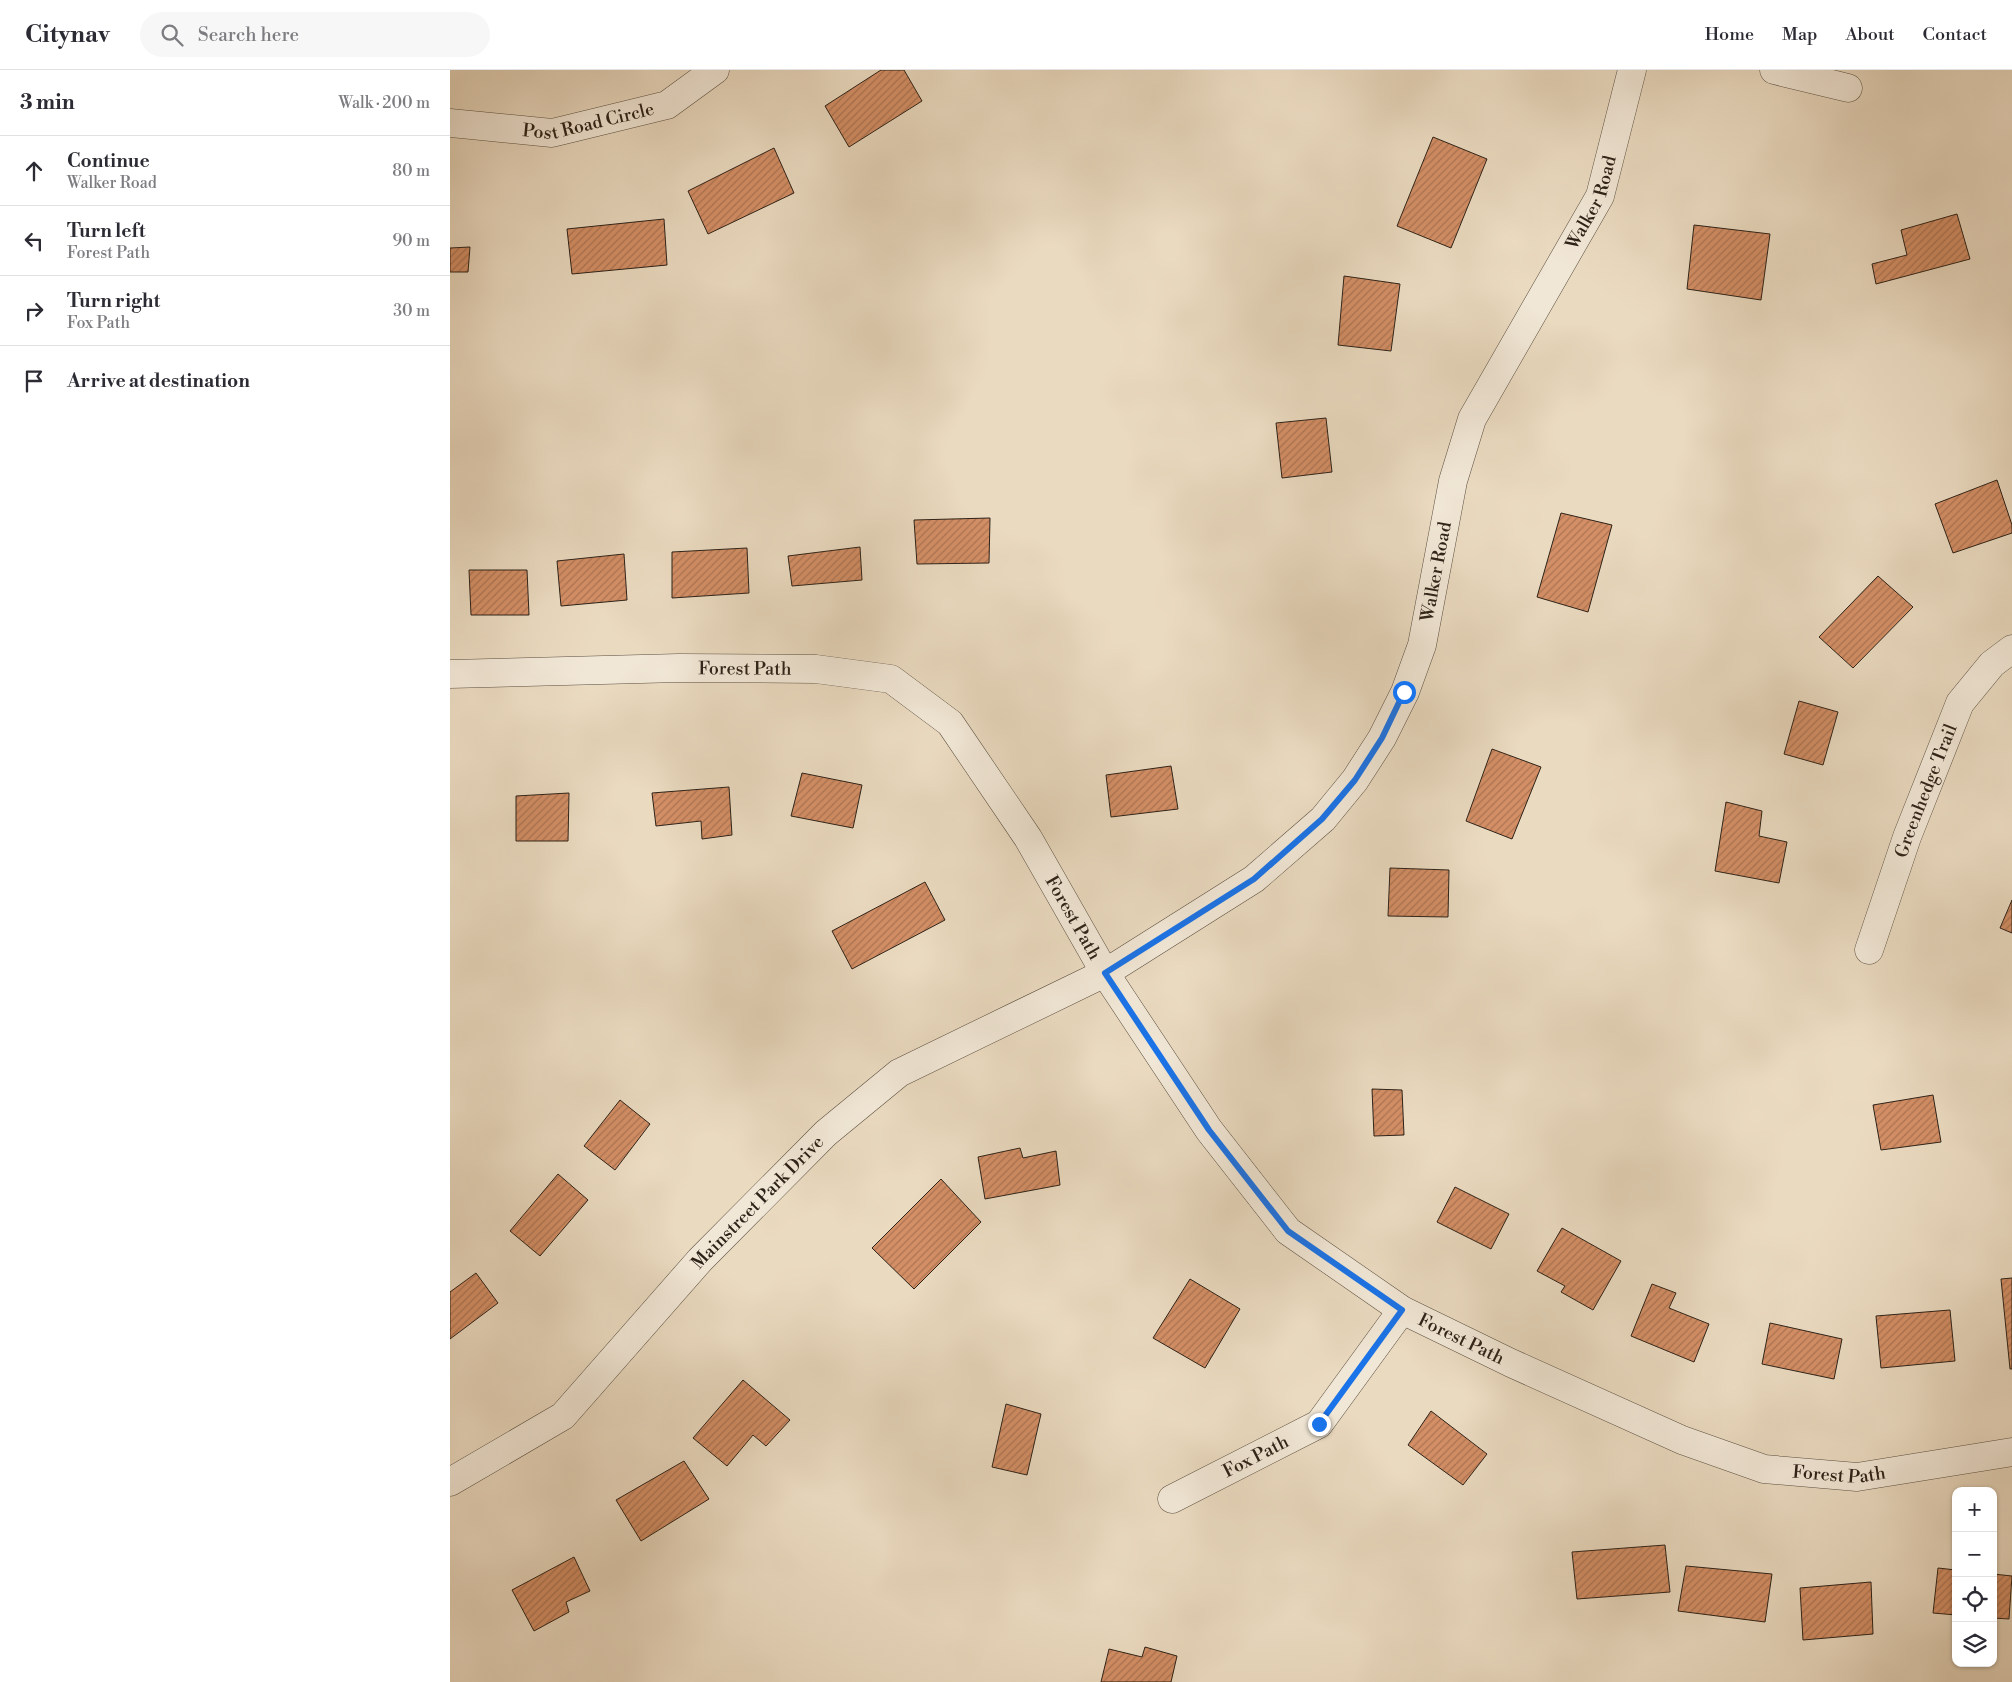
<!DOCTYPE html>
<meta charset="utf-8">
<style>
body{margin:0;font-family:"Libre Bodoni",serif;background:#f7f7f7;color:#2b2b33}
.controls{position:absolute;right:15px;bottom:15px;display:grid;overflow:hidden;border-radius:10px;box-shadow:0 1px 4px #0004}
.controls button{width:45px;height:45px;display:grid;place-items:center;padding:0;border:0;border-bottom:1px solid #e1e1e2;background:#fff;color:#2b2b33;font:25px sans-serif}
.stop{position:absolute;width:15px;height:15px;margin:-11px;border:4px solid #1a73e8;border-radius:50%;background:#fff}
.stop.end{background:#1a73e8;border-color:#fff;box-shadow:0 1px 5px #0008}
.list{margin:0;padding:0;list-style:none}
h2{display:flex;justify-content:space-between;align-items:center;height:65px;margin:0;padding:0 20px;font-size:21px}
h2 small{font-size:16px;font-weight:400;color:#7c7c81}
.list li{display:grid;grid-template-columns:32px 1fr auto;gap:15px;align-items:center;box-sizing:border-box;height:70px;padding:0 20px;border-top:1px solid #e1e1e2}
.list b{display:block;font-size:19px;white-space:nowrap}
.list p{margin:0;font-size:16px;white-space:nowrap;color:#7c7c81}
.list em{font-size:16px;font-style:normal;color:#7c7c81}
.icon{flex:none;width:28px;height:28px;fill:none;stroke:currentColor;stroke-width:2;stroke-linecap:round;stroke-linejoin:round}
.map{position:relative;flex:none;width:1562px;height:1612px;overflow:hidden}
header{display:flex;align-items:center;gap:30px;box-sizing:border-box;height:70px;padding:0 25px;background:#fff;border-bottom:1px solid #e1e1e2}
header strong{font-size:24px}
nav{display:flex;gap:28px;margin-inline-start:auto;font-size:18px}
.search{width:350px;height:45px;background:#f7f7f7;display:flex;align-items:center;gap:12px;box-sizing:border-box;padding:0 18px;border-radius:28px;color:#7c7c81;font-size:19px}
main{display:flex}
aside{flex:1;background:#fff}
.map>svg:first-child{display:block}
</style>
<header>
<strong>Citynav</strong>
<div class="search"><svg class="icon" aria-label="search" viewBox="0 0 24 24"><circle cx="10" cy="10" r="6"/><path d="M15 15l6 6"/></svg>Search here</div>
<nav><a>Home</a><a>Map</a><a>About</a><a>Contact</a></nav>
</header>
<main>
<aside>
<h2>3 min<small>Walk · 200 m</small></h2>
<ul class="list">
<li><svg class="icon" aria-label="ahead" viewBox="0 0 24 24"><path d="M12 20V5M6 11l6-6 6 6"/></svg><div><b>Continue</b><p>Walker Road</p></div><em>80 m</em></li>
<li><svg class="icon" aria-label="left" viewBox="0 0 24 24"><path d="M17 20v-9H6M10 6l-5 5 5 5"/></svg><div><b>Turn left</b><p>Forest Path</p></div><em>90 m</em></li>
<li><svg class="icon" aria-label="right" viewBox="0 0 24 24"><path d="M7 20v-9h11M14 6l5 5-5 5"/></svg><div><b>Turn right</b><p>Fox Path</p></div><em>30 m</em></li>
<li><svg class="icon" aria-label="arrive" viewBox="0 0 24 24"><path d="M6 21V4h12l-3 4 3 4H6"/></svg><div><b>Arrive at destination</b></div></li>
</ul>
</aside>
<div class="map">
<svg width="1562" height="1612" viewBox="0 0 1562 1612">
<defs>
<pattern id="building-hatch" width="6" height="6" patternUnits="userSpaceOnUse" patternTransform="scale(1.25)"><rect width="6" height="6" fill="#d48f66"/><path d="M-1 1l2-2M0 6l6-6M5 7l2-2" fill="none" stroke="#ac7453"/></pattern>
</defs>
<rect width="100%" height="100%" fill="#eadac0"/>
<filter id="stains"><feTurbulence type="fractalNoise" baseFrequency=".004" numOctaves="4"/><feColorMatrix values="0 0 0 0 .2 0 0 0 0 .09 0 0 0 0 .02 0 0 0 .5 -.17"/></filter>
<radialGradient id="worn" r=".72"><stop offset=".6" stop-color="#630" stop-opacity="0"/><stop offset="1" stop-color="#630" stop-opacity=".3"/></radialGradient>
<!-- building -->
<g fill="url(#building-hatch)" stroke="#2d2218">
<path d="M431 0H454L472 31 399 77 375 36Z"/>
<path d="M983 67 1037 89 1001 178 947 156Z"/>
<path d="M324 78 344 123 258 164 238 121Z"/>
<path d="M1507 144 1520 189 1426 214 1422 194 1457 185 1451 160Z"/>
<path d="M214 149 217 195 122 204 117 159Z"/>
<path d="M1244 155 1320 164 1311 230 1237 219Z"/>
<path d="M20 177 18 202H0V178Z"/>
<path d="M894 206 950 214 941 281 888 275Z"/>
<path d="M876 348 882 402 832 408 826 353Z"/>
<path d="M1547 410 1562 455V463L1503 483 1485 434Z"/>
<path d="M1111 443 1162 455 1138 542 1087 527Z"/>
<path d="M540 448 539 493 467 494 464 450Z"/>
<path d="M410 477 412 510 342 516 338 486Z"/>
<path d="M297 478 299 523 222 528V482Z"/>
<path d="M174 484 177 530 111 536 107 491Z"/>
<path d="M19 500H77L79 545H21Z"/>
<path d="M1428 506 1463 537 1403 598 1369 567Z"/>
<path d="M1349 631 1388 642 1373 695 1334 684Z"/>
<path d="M1042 679 1091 697 1062 769 1016 751Z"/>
<path d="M721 696 728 739 661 747 656 705Z"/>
<path d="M352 703 412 715 403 758 341 746Z"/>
<path d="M279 717 282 765 252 769 251 751 206 756 202 723Z"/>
<path d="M119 723 118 771H66V726Z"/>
<path d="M1276 732 1312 741 1309 766 1337 772 1329 813 1265 801Z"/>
<path d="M940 798 999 800 998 847 938 846Z"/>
<path d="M475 812 495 850 402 899 382 861Z"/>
<path d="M1562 830V863L1550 858Z"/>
<path d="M922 1019 952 1020 954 1065 924 1066Z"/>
<path d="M1483 1025 1491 1072 1431 1080 1423 1035Z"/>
<path d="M170 1030 200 1054 165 1100 134 1076Z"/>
<path d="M570 1078 573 1088 606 1081 610 1115 535 1129 528 1087Z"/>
<path d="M108 1104 138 1130 90 1186 60 1161Z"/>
<path d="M491 1109 531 1152 464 1219 422 1178Z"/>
<path d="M1005 1117 1059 1144 1041 1179 987 1152Z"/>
<path d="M1112 1158 1171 1191 1143 1240 1111 1222 1115 1216 1087 1201Z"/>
<path d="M26 1203 48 1233 0 1269V1222Z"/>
<path d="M1562 1208V1299H1560L1551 1209Z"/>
<path d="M740 1209 790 1239 755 1298 703 1268Z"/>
<path d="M1202 1214 1226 1223 1219 1238 1259 1254 1244 1292 1181 1266Z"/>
<path d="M1500 1240 1505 1291 1431 1298 1426 1246Z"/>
<path d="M1320 1253 1392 1269 1384 1309 1312 1294Z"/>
<path d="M293 1310 340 1350 316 1376 303 1365 277 1396 243 1368Z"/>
<path d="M556 1334 591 1344 577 1405 542 1397Z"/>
<path d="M981 1341 1037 1384 1013 1415 958 1375Z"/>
<path d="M234 1391 259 1429 191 1471 166 1430Z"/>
<path d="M1215 1475 1220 1522 1127 1529 1122 1482Z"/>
<path d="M124 1487 140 1521 116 1532 119 1542 84 1561 62 1520Z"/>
<path d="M1236 1496 1322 1504 1315 1552 1228 1541Z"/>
<path d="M1488 1498 1506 1500V1545L1483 1543Z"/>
<path d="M1543 1504 1562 1506 1559 1549 1543 1548Z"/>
<path d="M1421 1512 1423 1564 1353 1570 1350 1518Z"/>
<path d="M695 1577 727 1586 721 1612H651L659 1579 692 1587Z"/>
</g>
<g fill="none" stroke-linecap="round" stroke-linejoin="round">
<defs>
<g id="minor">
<path d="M1324 0 1398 18"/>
<path id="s1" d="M0 53 102 63 217 35 265 0"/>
<path id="s2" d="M0 604 229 598 366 599 441 609 500 653 578 768 655 903 759 1060 838 1161 952 1240 1061 1293 1232 1370 1314 1399 1407 1407 1562 1382"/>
<path id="s3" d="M1419 880 1457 767 1510 633 1542 594 1562 579"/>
<path id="s4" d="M0 1412 113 1346 250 1190 376 1063 449 1003 655 903 804 809 873 749 905 710 932 668 955 622 972 575 1003 411 1022 349 1150 126 1182 0"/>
<path id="s5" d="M722 1429 869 1354 952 1240"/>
</g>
</defs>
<!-- minor casing -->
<use href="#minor" stroke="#5c5042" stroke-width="29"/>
<!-- minor -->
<use href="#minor" stroke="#f1e7d6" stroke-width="28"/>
</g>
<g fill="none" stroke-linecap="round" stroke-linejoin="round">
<!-- route -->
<path stroke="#1a73e8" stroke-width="6" d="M869 1354 952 1240 838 1161 759 1060 655 903 804 809 872 749 905 710 932 668 954 622"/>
</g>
<g text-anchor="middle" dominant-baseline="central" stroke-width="4" stroke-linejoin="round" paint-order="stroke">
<!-- street labels -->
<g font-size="18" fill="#2d2218" stroke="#f1e7d6">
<text stroke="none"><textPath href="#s1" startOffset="140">Post Road Circle</textPath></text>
<text stroke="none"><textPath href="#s4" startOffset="1790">Walker Road</textPath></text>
<text stroke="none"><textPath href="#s4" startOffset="1385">Walker Road</textPath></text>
<text stroke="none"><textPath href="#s2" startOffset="295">Forest Path</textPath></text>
<text stroke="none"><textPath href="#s3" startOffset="169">Greenhedge Trail</textPath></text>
<text stroke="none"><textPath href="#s2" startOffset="746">Forest Path</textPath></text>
<text stroke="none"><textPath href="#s4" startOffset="420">Mainstreet Park Drive</textPath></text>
<text stroke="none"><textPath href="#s2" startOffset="1331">Forest Path</textPath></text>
<text stroke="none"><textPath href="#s5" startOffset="94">Fox Path</textPath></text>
<text stroke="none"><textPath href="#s2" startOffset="1736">Forest Path</textPath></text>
</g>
</g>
<rect width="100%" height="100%" filter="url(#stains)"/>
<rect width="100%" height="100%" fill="url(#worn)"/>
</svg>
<div class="controls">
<button>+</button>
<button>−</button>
<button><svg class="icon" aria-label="locate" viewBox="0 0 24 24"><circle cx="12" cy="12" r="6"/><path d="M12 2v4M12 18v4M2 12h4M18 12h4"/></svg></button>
<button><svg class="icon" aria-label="layers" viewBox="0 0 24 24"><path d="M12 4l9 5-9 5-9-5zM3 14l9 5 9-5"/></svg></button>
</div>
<div class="stop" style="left:954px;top:622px"></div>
<div class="stop end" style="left:869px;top:1354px"></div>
</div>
</main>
